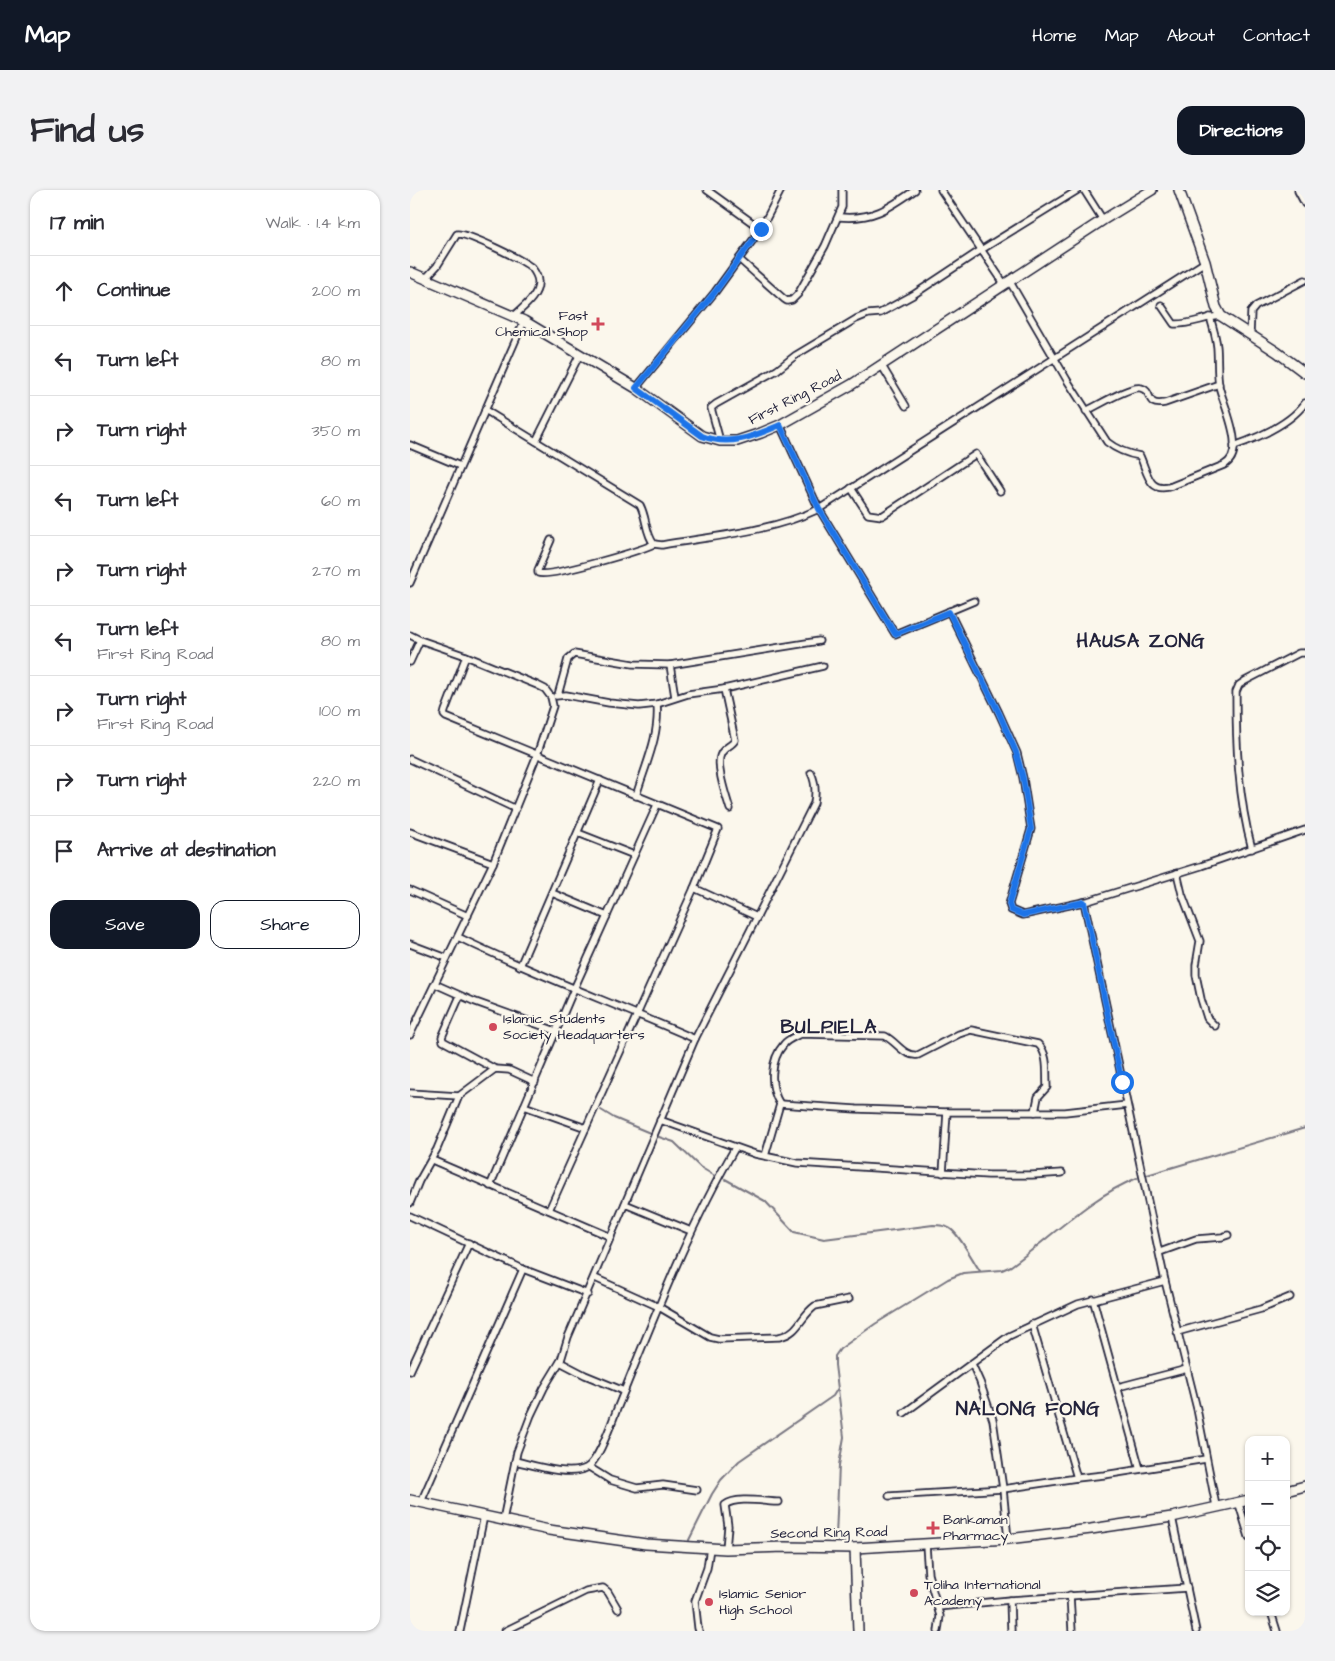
<!DOCTYPE html>
<meta charset="utf-8">
<style>
body{margin:0;font-family:"Architects Daughter",sans-serif;background:#f2f2f3;color:#2b2b33}
.controls{position:absolute;right:15px;bottom:15px;display:grid;overflow:hidden;border-radius:10px;box-shadow:0 1px 4px #0004}
.controls button{width:45px;height:45px;display:grid;place-items:center;padding:0;border:0;border-bottom:1px solid #e1e1e2;background:#fff;color:#2b2b33;font:25px sans-serif}
.stop{position:absolute;width:15px;height:15px;margin:-11px;border:4px solid #1a73e8;border-radius:50%;background:#fff}
.stop.end{background:#1a73e8;border-color:#fff;box-shadow:0 1px 5px #0008}
.list{margin:0;padding:0;list-style:none}
h2{display:flex;justify-content:space-between;align-items:center;height:65px;margin:0;padding:0 20px;font-size:21px}
h2 small{font-size:16px;font-weight:400;color:#7c7c81}
.list li{display:grid;grid-template-columns:32px 1fr auto;gap:15px;align-items:center;box-sizing:border-box;height:70px;padding:0 20px;border-top:1px solid #e1e1e2}
.list b{display:block;font-size:19px;white-space:nowrap}
.list p{margin:0;font-size:16px;white-space:nowrap;color:#7c7c81}
.list em{font-size:16px;font-style:normal;color:#7c7c81}
.actions{display:flex;gap:10px;padding:15px 20px}
.actions a{flex:1;padding:11px 0;border:1px solid #111827;border-radius:15px;text-align:center;font-size:18px;color:#111827}
.actions .main{background:#111827;color:#fff}
.icon{flex:none;width:28px;height:28px;fill:none;stroke:currentColor;stroke-width:2;stroke-linecap:round;stroke-linejoin:round}
.map{position:relative;flex:none;width:895px;height:1441px;overflow:hidden;border-radius:15px}
header{display:flex;align-items:center;gap:30px;box-sizing:border-box;height:70px;padding:0 25px;background:#111827;color:#fff}
header strong{font-size:24px}
nav{display:flex;gap:28px;margin-inline-start:auto;font-size:18px}
.intro{display:flex;align-items:center;justify-content:space-between;box-sizing:border-box;height:120px;padding:0 30px}
h1{margin:0;font-size:35px}
.button{padding:12px 22px;border-radius:15px;background:#111827;color:#fff;font-size:18px;font-weight:700}
main{display:flex;gap:30px;padding:0 30px}
aside{flex:1;background:#fff;border-radius:15px;box-shadow:0 1px 4px #0004}
.map>svg:first-child{display:block}
</style>
<header>
<strong>Map</strong>
<nav><a>Home</a><a>Map</a><a>About</a><a>Contact</a></nav>
</header>
<div class="intro"><h1>Find us</h1><a class="button">Directions</a></div>
<main>
<aside>
<h2>17 min<small>Walk · 1.4 km</small></h2>
<ul class="list">
<li><svg class="icon" aria-label="ahead" viewBox="0 0 24 24"><path d="M12 20V5M6 11l6-6 6 6"/></svg><div><b>Continue</b></div><em>200 m</em></li>
<li><svg class="icon" aria-label="left" viewBox="0 0 24 24"><path d="M17 20v-9H6M10 6l-5 5 5 5"/></svg><div><b>Turn left</b></div><em>80 m</em></li>
<li><svg class="icon" aria-label="right" viewBox="0 0 24 24"><path d="M7 20v-9h11M14 6l5 5-5 5"/></svg><div><b>Turn right</b></div><em>350 m</em></li>
<li><svg class="icon" aria-label="left" viewBox="0 0 24 24"><path d="M17 20v-9H6M10 6l-5 5 5 5"/></svg><div><b>Turn left</b></div><em>60 m</em></li>
<li><svg class="icon" aria-label="right" viewBox="0 0 24 24"><path d="M7 20v-9h11M14 6l5 5-5 5"/></svg><div><b>Turn right</b></div><em>270 m</em></li>
<li><svg class="icon" aria-label="left" viewBox="0 0 24 24"><path d="M17 20v-9H6M10 6l-5 5 5 5"/></svg><div><b>Turn left</b><p>First Ring Road</p></div><em>80 m</em></li>
<li><svg class="icon" aria-label="right" viewBox="0 0 24 24"><path d="M7 20v-9h11M14 6l5 5-5 5"/></svg><div><b>Turn right</b><p>First Ring Road</p></div><em>100 m</em></li>
<li><svg class="icon" aria-label="right" viewBox="0 0 24 24"><path d="M7 20v-9h11M14 6l5 5-5 5"/></svg><div><b>Turn right</b></div><em>220 m</em></li>
<li><svg class="icon" aria-label="arrive" viewBox="0 0 24 24"><path d="M6 21V4h12l-3 4 3 4H6"/></svg><div><b>Arrive at destination</b></div></li>
</ul>
<div class="actions"><a class="main">Save</a><a>Share</a></div>
</aside>
<div class="map">
<svg width="895" height="1441" viewBox="0 0 895 1441">
<rect width="100%" height="100%" fill="#fbf7ec"/>
<filter id="ink" filterUnits="userSpaceOnUse"><feTurbulence type="fractalNoise" baseFrequency=".02" numOctaves="2"/><feDisplacementMap in="SourceGraphic" scale="10" xChannelSelector="R" yChannelSelector="G"/><feConvolveMatrix kernelMatrix="1 2 1 2 8 2 1 2 1" color-interpolation-filters="sRGB"/></filter>
<g filter="url(#ink)">
<g fill="none" stroke-linecap="round" stroke-linejoin="round">
<!-- stream -->
<g stroke="#787681" stroke-width="2">
<path d="M191 920 204 928 240 943"/>
<path d="M249 947 264 952 290 977 305 986"/>
<path d="M737 985 895 938"/>
<path d="M315 989 355 1011 384 1042 414 1049 523 1035C529 1035 534 1035 539 1038 549 1043 563 1071 570 1081"/>
<path d="M426 1347 429 1275 434 1247 425 1175V1166L430 1159 465 1134 538 1089 553 1083 592 1080 601 1076C643 1046 678 1008 727 988"/>
<path d="M279 1350 302 1304 311 1290 329 1271 423 1206 428 1198"/>
</g>
<defs>
<g id="street">
<path d="M297 0 351 39"/>
<path d="M531 0 595 95"/>
<path d="M674 0 693 30"/>
<path d="M888 1 895 14"/>
<path d="M429 27C462 30 478 19 505 0"/>
<path d="M329 69 374 109 377 111 382 110 388 104 415 56 432 17V0"/>
<path d="M15 89 27 76 47 44C58 43 113 70 122 78 125 82 128 88 128 92 129 106 112 118 104 126"/>
<path d="M600 92 657 190 697 252C707 260 718 264 730 266 738 284 739 304 762 296L814 275C838 262 813 215 809 196 807 183 808 170 807 157 806 147 803 137 800 127"/>
<path d="M751 115 764 134C780 135 795 127 811 126"/>
<path d="M840 145 841 122 846 116 895 90"/>
<path d="M472 176 496 216"/>
<path d="M226 198 305 102 329 69 351 39 371 0"/>
<path d="M75 220 230 315C237 328 235 343 244 354L252 355C304 346 360 342 409 319L795 72"/>
<path d="M676 221C687 216 721 195 731 198 744 201 734 217 755 213L809 194"/>
<path d="M370 235 409 319 485 444 564 411"/>
<path d="M126 251 170 164"/>
<path d="M310 251 301 218 306 214 367 180 386 165 446 129 458 124 470 123 503 105 571 60 668 0"/>
<path d="M0 255 50 276"/>
<path d="M824 256C847 248 880 234 895 213"/>
<path d="M441 298 458 324 472 326 566 264 590 301"/>
<path d="M141 350 128 380V383C139 388 229 361 244 354"/>
<path d="M0 393 114 131"/>
<path d="M539 421 589 523 607 563 613 588 621 639 599 714 601 720 613 725 678 711 791 676 895 640"/>
<path d="M0 445 10 450 56 466 127 495 135 499 141 507 143 516 127 565 83 673 0 845"/>
<path d="M56 466 35 521 34 525 36 527 308 639 284 698 139 1020"/>
<path d="M0 472 10 450"/>
<path d="M260 475 265 507"/>
<path d="M314 499 325 550C322 556 314 557 311 564 305 575 316 606 320 619"/>
<path d="M148 505 158 469 164 464 223 474 260 475 409 451"/>
<path d="M146 506 156 505 199 513 229 516 247 514 278 504 314 499 413 476"/>
<path d="M0 569 106 619"/>
<path d="M226 606C235 576 250 546 247 514"/>
<path d="M0 642 83 673"/>
<path d="M168 643 224 665"/>
<path d="M842 659C828 608 826 554 826 502L829 495 835 491 889 463H895"/>
<path d="M767 683 772 704 790 751 786 775V785L791 809 797 828 805 836"/>
<path d="M284 698 347 727 404 613C406 602 406 593 401 583"/>
<path d="M0 700 58 726"/>
<path d="M142 703 197 726"/>
<path d="M674 712 755 1091 787 1219 806 1316"/>
<path d="M48 747C125 785 206 814 285 849"/>
<path d="M0 754 37 768"/>
<path d="M110 776 190 590"/>
<path d="M25 794 63 811 146 841"/>
<path d="M50 806 32 847 33 851 85 879"/>
<path d="M0 903 49 906"/>
<path d="M370 914 446 919 537 922H655L717 915"/>
<path d="M114 916 176 938"/>
<path d="M250 930 345 964 387 973 578 985H622L652 983"/>
<path d="M355 966 370 914C359 897 360 870 374 854 378 849 385 847 390 844L475 846C487 852 494 867 508 865L549 844 561 840 628 854C639 864 636 883 637 897L628 907 625 922"/>
<path d="M22 970 201 1047"/>
<path d="M533 983 537 922"/>
<path d="M80 996 164 799 247 615"/>
<path d="M0 1013 9 991 27 959 49 906 85 879 99 880 125 892"/>
<path d="M215 1014 281 1041"/>
<path d="M0 1026 113 1079 178 1104"/>
<path d="M750 1062 786 1049 812 1047 818 1045"/>
<path d="M185 1088 249 1117 300 1147 309 1149 369 1147C389 1143 390 1127 405 1116L439 1109"/>
<path d="M683 1109 730 1279"/>
<path d="M622 1134 667 1288"/>
<path d="M767 1142 851 1119 880 1107"/>
<path d="M150 1172 175 1185 214 1201"/>
<path d="M562 1174 570 1192 583 1230 593 1299 598 1349"/>
<path d="M0 1181 59 1053"/>
<path d="M708 1197 777 1179"/>
<path d="M494 1223 599 1146 668 1114 755 1091"/>
<path d="M105 1271C123 1275 159 1287 176 1278 189 1272 203 1228 209 1214 244 1128 278 1039 325 958"/>
<path d="M179 1277 200 1290 227 1298 253 1295 287 1300"/>
<path d="M479 1306 593 1299 667 1288 694 1285 796 1269"/>
<path d="M828 1311 839 1347"/>
<path d="M11 1312 113 1079"/>
<path d="M762 1327 786 1441"/>
<path d="M93 1330 107 1262 121 1225 134 1198 151 1170 158 1147 285 849 347 727"/>
<path d="M516 1355 518 1384 530 1426 528 1441"/>
<path d="M316 1359 318 1336 315 1315C327 1306 355 1312 369 1312"/>
<path d="M660 1405 662 1441"/>
<path d="M600 1410 601 1441"/>
<path d="M528 1417 600 1410 777 1398"/>
<path d="M861 1422 867 1441"/>
<path d="M50 1441 74 1326"/>
<path d="M95 1441 176 1401 193 1398 198 1402 208 1419"/>
<path d="M289 1441 288 1438 285 1411 297 1378 300 1358"/>
</g>
<g id="secondary">
<path d="M769 0 795 72 806 117 811 126 867 162 895 183"/>
<path d="M0 82 114 131 226 198 292 246 310 251H327L351 243 370 235 441 195 693 30 742 0"/>
<path d="M876 1301 895 1296"/>
<path d="M0 1310 139 1340 236 1354 316 1359 374 1357 445 1358 598 1349 681 1339 762 1327 839 1310"/>
<path d="M445 1358 448 1441"/>
</g>
</defs>
<!-- street casing -->
<use href="#street" stroke="#22223b" stroke-width="9"/>
<!-- secondary casing -->
<use href="#secondary" stroke="#22223b" stroke-width="12"/>
<!-- street -->
<use href="#street" stroke="#fbf7ec" stroke-width="5.5"/>
<!-- secondary -->
<use href="#secondary" stroke="#fbf7ec" stroke-width="9"/>
</g>
</g>
<g fill="none" stroke-linecap="round" stroke-linejoin="round" filter="url(#ink)">
<!-- route -->
<path stroke="#1a73e8" stroke-width="6" d="M351 39 305 102 226 198 292 246C320 257 344 246 370 235L409 319 485 444 539 422 589 523 606 562 613 588 621 639 599 714 601 720 613 725 674 712 712 892"/>
</g>
<!-- markers -->
<g fill="#d1495b" stroke="#fbf7ec" stroke-width="2">
<path d="M185.5 126.5h5v5h5v5h-5v5h-5v-5h-5v-5h5z"/>
<circle cx="83" cy="837" r="5"/>
<path d="M520.5 1330.5h5v5h5v5h-5v5h-5v-5h-5v-5h5z"/>
<circle cx="504" cy="1403" r="5"/>
<circle cx="299" cy="1412" r="5"/>
</g>
<g text-anchor="middle" dominant-baseline="central" stroke-width="4.5" stroke-linejoin="round" paint-order="stroke">
<!-- poi labels -->
<g font-size="14" fill="#22223b" stroke="#fbf7ec" text-anchor="start">
<text x="178" y="126" text-anchor="end">Fast<tspan x="178" dy="16">Chemical Shop</tspan></text>
<text x="93" y="829">Islamic Students<tspan x="93" dy="16">Society Headquarters</tspan></text>
<text x="533" y="1330">Bankaman<tspan x="533" dy="16">Pharmacy</tspan></text>
<text x="514" y="1395">Toliha International<tspan x="514" dy="16">Academy</tspan></text>
<text x="309" y="1404">Islamic Senior<tspan x="309" dy="16">High School</tspan></text>
</g>
<!-- street labels -->
<g font-size="14" fill="#22223b" stroke="#fbf7ec">
<text transform="translate(385 208) rotate(-27)">First Ring Road</text>
<text transform="translate(419 1343) rotate(-1)">Second Ring Road</text>
</g>
<!-- district labels -->
<g font-size="19" font-weight="bold" letter-spacing="1" fill="#22223b" stroke="#fbf7ec">
<text x="731" y="451">HAUSA ZONG</text>
<text x="419" y="837">BULPIELA</text>
<text x="618" y="1219">NALONG FONG</text>
</g>
</g>
</svg>
<div class="controls">
<button>+</button>
<button>−</button>
<button><svg class="icon" aria-label="locate" viewBox="0 0 24 24"><circle cx="12" cy="12" r="6"/><path d="M12 2v4M12 18v4M2 12h4M18 12h4"/></svg></button>
<button><svg class="icon" aria-label="layers" viewBox="0 0 24 24"><path d="M12 4l9 5-9 5-9-5zM3 14l9 5 9-5"/></svg></button>
</div>
<div class="stop" style="left:712px;top:892px"></div>
<div class="stop end" style="left:351px;top:39px"></div>
</div>
</main>
